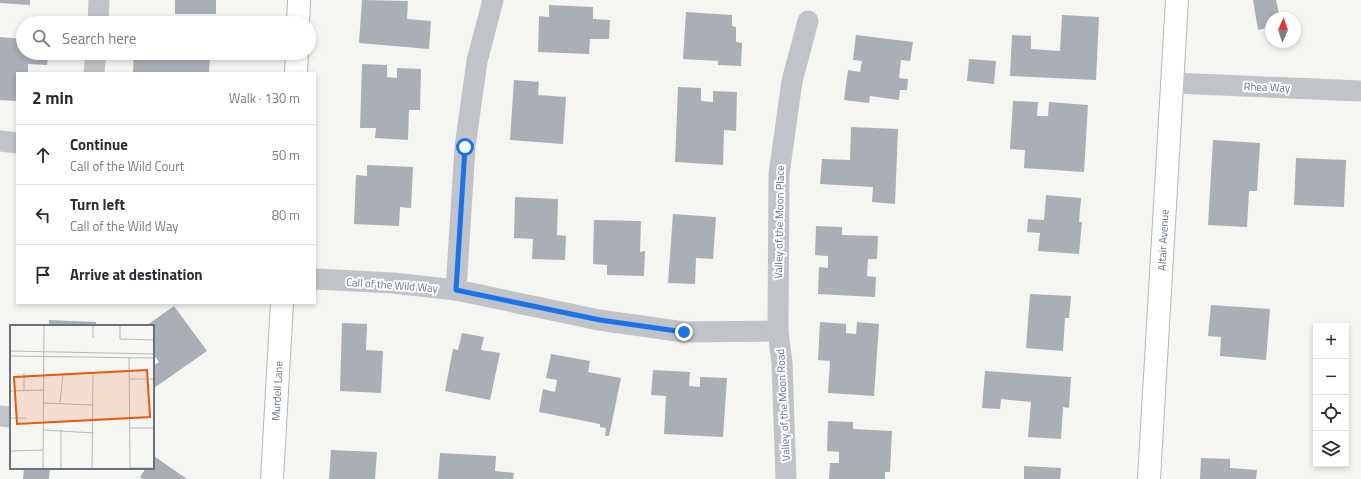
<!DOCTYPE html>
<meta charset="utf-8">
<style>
body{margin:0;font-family:"Titillium Web",sans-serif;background:#f7f7f7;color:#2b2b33}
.controls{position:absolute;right:12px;bottom:12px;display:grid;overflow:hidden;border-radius:0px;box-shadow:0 2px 6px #0003}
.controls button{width:36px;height:36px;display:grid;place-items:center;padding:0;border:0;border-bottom:1px solid #e1e1e2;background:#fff;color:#2b2b33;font:20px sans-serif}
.compass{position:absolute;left:1265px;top:12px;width:36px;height:36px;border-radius:50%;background:#fff;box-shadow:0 2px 6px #0003;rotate:3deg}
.stop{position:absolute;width:12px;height:12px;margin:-9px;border:3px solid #1a73e8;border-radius:50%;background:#fff}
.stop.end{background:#1a73e8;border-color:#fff;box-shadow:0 1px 4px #0008}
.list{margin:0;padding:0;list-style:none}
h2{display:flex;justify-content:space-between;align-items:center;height:52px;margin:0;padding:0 16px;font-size:17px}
h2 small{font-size:13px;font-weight:400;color:#7c7c81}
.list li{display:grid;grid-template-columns:26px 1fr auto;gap:12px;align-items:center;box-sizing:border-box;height:60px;padding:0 16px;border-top:1px solid #e1e1e2}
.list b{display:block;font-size:15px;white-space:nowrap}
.list p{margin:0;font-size:13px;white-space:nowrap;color:#7c7c81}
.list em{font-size:13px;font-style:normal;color:#7c7c81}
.icon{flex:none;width:22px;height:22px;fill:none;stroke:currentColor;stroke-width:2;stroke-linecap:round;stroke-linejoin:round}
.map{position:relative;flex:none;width:1361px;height:479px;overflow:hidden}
.search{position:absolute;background:#fff;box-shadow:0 2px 6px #0003;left:16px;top:16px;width:300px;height:44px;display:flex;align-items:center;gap:10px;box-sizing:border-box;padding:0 14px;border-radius:22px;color:#7c7c81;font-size:15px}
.panel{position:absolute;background:#fff;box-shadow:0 2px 6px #0003;left:16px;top:72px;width:300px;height:232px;border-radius:0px}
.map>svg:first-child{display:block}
</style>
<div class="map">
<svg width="1361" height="479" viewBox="0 0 1361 479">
<rect width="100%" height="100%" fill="#f5f5f2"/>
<!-- building -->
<g fill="#a9afb5">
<path d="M0 0H30V5L0 3Z"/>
<rect x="175" y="0" width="41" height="14"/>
<path d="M362 0 408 1 407 19 431 21 429 49 359 43Z"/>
<path d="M1253 0H1276L1280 18H1271V27L1258 30Z"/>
<path d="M549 5 593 7V19L610 20 609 39H590L589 54 538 52 539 16 549 17Z"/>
<path d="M686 12 732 15V26L736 27V42L742 43 741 66 718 65V61L683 59Z"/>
<path d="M1062 15 1099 17 1096 80 1010 76 1012 35 1031 36V49L1060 51Z"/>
<path d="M856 35 913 42 910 61 901 60 899 78 908 79 907 90H900L899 100 870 96 869 103 844 100 848 70 860 72 862 61 853 60Z"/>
<path d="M0 37 23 39V53H48L47 65 28 64V73H17V101L0 100Z"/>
<path d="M134 53 210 57 209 73H133Z"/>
<path d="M969 59 996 61 994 84 967 81Z"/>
<path d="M362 64 387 65V77L397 78V68L421 69 420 110H409L408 140 375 138 376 128H360Z"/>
<path d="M514 80 539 82 538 95 566 97 563 144 510 140Z"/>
<path d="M678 87 701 88V101L713 102V91L737 92 736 131 724 130 723 165 675 162Z"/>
<path d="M1013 101 1038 102 1037 116H1048L1049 102 1088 105 1084 172 1024 168 1025 150 1010 149Z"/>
<path d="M851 127 898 129 895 204 872 202 873 187 820 184 822 159 850 160Z"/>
<path d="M1213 140 1260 143 1257 191H1249L1247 227 1208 225Z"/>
<path d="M1296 158 1346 160 1344 207 1294 205Z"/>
<path d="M367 165 413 167 411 208 400 207 399 226 354 224 356 175 367 176Z"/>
<path d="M1046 195 1081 198 1079 222H1082L1079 254 1038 251 1040 233 1027 232 1028 219 1044 220Z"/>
<path d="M515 197 558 199 557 235 566 236 565 260 532 259 533 239 514 238Z"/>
<path d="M673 214 716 217 713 259 696 258 695 284 668 283Z"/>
<path d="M594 220 641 221 640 252 645 251 644 276 607 275V265L593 264Z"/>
<path d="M816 226 842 227V235L878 236 877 259H868L867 276 876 277 875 297 818 294 819 267 828 268V256L815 255Z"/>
<path d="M1030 294 1071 296 1069 318H1065L1063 351 1026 348Z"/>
<path d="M1211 305 1270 309 1266 360 1220 356 1221 337 1208 336Z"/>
<path d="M174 306 207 351 154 388 153 386V366L159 362 153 354V326H146Z"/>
<path d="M49 320 96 322V326H49Z"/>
<path d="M820 322 846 324V333L856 334 857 322 879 324 874 396 828 393 830 361 818 360Z"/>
<path d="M342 323 367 324 366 350 383 351 381 393 340 391Z"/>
<path d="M462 333 484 337 481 350 500 353 490 400 445 391 453 349 458 350Z"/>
<path d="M551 354 590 361 588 372 621 378 609 436H605L606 428 600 427V424L539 412 543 389 555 392 557 380 546 378Z"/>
<path d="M653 370 690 372 689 386 700 387V377L727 378 723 437 664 434 666 396 651 395Z"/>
<path d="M985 371 1071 377 1069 408 1063 407 1061 439 1028 437 1031 402 1001 399 1000 409 982 408Z"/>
<path d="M828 421 853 422V429L892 431 890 472H885V479H829L830 463H839V452L827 451Z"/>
<path d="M331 450 377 452 375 479H329Z"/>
<path d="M440 453 496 456 495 471 514 473 513 479H438Z"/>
<path d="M154 456 187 479H143L140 477 146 468H153Z"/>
<path d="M1201 458 1230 459V468L1257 470 1256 479H1200Z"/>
<path d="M1024 466 1061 468 1060 479H1024Z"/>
<path d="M24 468H50L49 479H23Z"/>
</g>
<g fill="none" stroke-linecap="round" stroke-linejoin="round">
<defs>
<g id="secondary">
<path d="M298 23 299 0"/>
<path d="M296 73 297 53"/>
<path d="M272 479 282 303"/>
<path d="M1149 479 1177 0"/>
</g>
</defs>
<!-- secondary casing -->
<use href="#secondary" stroke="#b3b7bb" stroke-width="24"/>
<!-- street -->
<g stroke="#c0c3c7" stroke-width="21">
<path d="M98 23 99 0"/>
<path d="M94 73 96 53"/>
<path d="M1173 83 1361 91"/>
<path d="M0 141 17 143"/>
<path d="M315 279 393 283 456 290 599 320 684 332 778 331"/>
<path d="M456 290 465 147 477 61 493 0"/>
<path d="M0 416 11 417"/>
<path d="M786 479 782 363 778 331 779 174 792 81 808 21"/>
</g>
<!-- secondary -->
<use href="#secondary" stroke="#fff" stroke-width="22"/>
</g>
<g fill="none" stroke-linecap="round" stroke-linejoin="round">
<!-- route -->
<path stroke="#1a73e8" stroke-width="5" d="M465 147 456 290 600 320 684 332"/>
</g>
<g text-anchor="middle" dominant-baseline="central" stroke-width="4" stroke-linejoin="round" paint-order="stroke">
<!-- street labels -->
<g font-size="11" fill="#667280" stroke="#fff">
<text transform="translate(1267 87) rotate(2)">Rhea Way</text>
<text transform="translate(779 222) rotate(-89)">Valley of the Moon Place</text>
<text transform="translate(1163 240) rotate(-87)">Altair Avenue</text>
<text transform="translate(392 285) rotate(4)">Call of the Wild Way</text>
<text transform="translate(277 391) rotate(-87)">Murdell Lane</text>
<text transform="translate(783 405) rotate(-93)">Valley of the Moon Road</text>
</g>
</g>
<!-- overview -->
<g transform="translate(10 325)">
<rect width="144" height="144" fill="#f5f5f2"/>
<path fill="none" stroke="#b3b9bd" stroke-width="1" d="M110 0V14L144 15M83 13V0M0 26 144 29M0 31 144 33M119 32 120 144M119 54H144M0 66 34 65M14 66V48M33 78 82 80M50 78 53 49M0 93H17M119 103H144M33 105 84 108M0 126 33 125M120 143H144M33 144 34 0M51 144V105M82 144 83 50"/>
<path fill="#e8590c" fill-opacity="0.15" stroke="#e8590c" stroke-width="2" d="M137 45 140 92 7 99 4 52Z"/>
<rect width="144" height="144" fill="none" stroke="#667280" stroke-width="2"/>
</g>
</svg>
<div class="controls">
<button>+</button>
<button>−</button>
<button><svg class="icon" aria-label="locate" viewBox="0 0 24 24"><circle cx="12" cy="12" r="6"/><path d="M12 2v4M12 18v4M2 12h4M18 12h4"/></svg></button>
<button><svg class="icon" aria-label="layers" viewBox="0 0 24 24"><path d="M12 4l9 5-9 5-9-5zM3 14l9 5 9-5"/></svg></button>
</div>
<svg class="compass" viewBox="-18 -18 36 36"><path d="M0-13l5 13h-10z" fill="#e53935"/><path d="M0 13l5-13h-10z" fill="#7c7c81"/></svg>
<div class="stop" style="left:465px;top:147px"></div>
<div class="stop end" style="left:684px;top:332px"></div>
<div class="search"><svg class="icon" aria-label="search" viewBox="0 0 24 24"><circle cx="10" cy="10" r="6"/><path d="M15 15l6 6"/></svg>Search here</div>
<section class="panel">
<h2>2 min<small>Walk · 130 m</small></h2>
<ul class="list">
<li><svg class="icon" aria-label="ahead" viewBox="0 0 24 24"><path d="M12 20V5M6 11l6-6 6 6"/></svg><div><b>Continue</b><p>Call of the Wild Court</p></div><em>50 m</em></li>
<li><svg class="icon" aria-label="left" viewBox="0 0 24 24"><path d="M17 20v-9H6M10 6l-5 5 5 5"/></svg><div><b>Turn left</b><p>Call of the Wild Way</p></div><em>80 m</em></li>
<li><svg class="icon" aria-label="arrive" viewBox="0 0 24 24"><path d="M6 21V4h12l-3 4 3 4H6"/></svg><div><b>Arrive at destination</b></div></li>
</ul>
</section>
</div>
